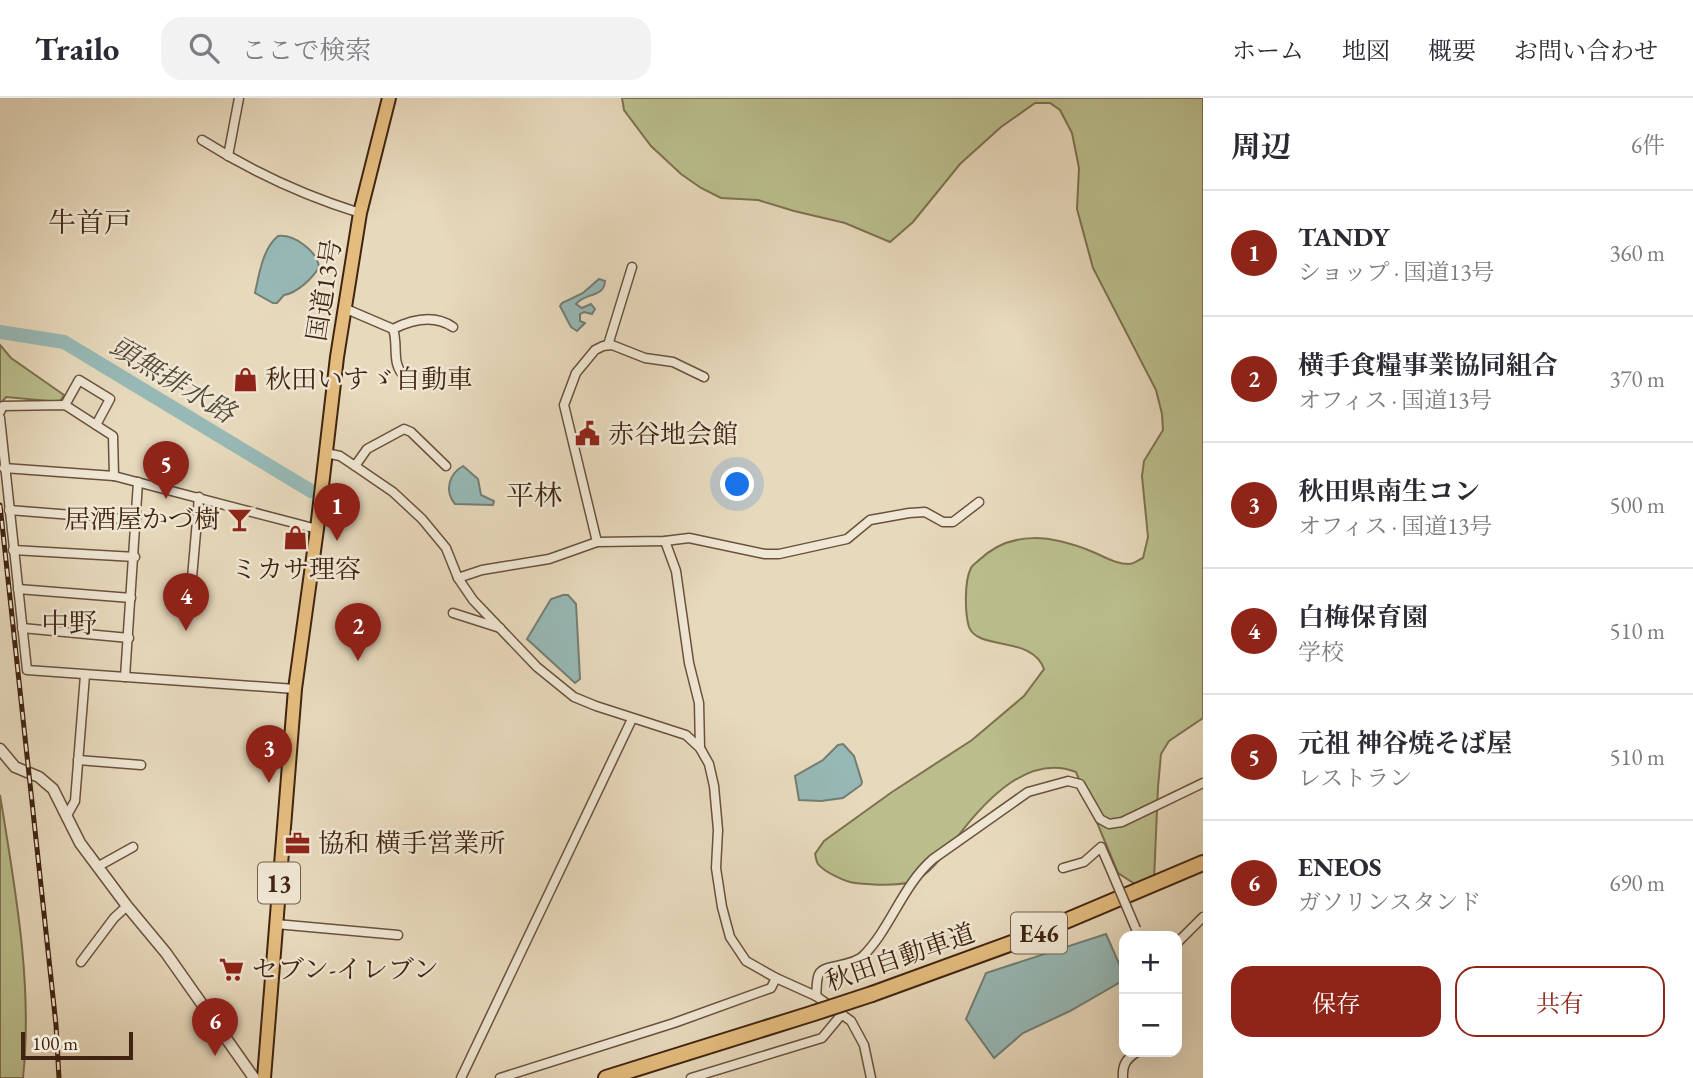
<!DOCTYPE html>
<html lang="ja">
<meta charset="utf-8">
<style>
body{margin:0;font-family:"EB Garamond","Noto Serif JP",serif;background:#f2f2f3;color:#2b2b33}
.controls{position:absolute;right:21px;bottom:21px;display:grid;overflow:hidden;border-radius:14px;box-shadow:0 7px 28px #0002}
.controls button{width:63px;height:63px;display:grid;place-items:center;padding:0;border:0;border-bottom:2px solid #e1e1e2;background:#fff;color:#2b2b33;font:35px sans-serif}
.scale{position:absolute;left:21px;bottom:18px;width:112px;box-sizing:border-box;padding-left:7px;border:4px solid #402411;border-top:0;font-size:19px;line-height:24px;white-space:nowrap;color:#402411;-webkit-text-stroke:5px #efe6d3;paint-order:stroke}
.you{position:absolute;left:738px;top:387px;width:24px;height:24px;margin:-18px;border:5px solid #fff;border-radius:50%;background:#1a73e8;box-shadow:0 0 0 10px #1a73e833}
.badge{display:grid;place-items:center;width:46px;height:46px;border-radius:50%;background:#8f2418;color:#fff;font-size:23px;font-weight:700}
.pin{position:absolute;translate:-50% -58px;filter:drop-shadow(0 2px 4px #0008)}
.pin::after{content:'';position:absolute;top:37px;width:24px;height:21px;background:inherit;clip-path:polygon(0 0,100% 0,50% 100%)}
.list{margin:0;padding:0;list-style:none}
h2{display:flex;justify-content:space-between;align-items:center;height:91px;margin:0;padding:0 28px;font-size:30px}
h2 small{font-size:23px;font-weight:400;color:#7c7c81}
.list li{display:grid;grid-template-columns:46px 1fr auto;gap:21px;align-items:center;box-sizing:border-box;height:126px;padding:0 28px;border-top:2px solid #e1e1e2}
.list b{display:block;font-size:26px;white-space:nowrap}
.list p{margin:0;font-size:23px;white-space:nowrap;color:#7c7c81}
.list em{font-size:23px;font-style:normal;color:#7c7c81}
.actions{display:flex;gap:14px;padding:21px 28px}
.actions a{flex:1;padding:16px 0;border:2px solid #8f2418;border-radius:21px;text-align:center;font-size:24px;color:#8f2418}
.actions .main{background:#8f2418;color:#fff}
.icon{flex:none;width:38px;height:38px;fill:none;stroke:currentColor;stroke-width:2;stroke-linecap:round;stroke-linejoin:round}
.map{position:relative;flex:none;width:1203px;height:980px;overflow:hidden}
header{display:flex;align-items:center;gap:42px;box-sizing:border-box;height:98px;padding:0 35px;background:#fff;border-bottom:2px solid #e1e1e2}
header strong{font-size:33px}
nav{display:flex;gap:38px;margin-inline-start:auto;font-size:24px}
.search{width:490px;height:63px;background:#f2f2f3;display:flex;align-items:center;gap:18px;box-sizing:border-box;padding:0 24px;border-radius:21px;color:#7c7c81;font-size:26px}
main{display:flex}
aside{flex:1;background:#fff}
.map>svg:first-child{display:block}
</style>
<header>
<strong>Trailo</strong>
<div class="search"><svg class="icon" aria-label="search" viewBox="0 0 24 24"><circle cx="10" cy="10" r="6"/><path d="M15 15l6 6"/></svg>ここで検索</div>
<nav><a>ホーム</a><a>地図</a><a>概要</a><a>お問い合わせ</a></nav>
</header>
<main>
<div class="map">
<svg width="1203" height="980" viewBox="0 0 1203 980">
<rect width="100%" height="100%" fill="#e7d9bc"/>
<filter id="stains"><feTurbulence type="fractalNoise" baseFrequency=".00286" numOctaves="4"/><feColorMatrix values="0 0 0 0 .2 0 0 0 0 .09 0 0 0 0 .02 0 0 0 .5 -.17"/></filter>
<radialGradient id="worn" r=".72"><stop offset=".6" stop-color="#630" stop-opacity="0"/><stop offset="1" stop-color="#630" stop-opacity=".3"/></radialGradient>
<!-- green -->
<g fill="#babe8d" stroke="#7d714f" stroke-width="2">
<path d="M622 0H1203V620L1169 643 1161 656 1158 689 1154 782 1138 788 1118 775 1076 674C1028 655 985 703 958 738 948 751 930 777 914 783 896 789 873 787 855 785 846 784 824 774 818 766 816 763 816 759 815 756L824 743 892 694 972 642 1024 598 1044 571C1032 537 978 553 969 529 965 516 964 483 971 470 972 467 976 465 978 463 1012 430 1054 438 1093 454 1105 459 1116 466 1129 466 1134 466 1138 462 1143 460L1148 439 1142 378 1144 363 1163 332 1162 316 1156 292 1093 170 1077 111 1079 70 1072 35 1060 12 1050 5H1035L1001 29 960 66 913 124 890 144 845 125 794 113 758 102 721 100 701 90 681 76 651 48 624 12Z"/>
<path d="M0 247 11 260 64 297 60 304 6 299 0 306Z"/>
<path d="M0 697C15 790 33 886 23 980H0Z"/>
</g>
<!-- water -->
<g fill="#97b9b6" stroke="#747d74" stroke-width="2">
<path d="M278 138C294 136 317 153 319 169 313 180 297 195 284 197L277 205H273L255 195C259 176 263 150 278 138Z"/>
<path d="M599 181 605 183C604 200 586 194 576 206L582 210 591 206 595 211 592 216 584 214 580 216V223L585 225 577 233 571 229 560 208 562 205 583 195Z"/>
<path d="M463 368 478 381 481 397 494 403 493 407 455 406C444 393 449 376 463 368Z"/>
<path d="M563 497H568L576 506 580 581 575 585 527 541 551 501Z"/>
<path d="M843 646 854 658 862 684 861 687 843 700 821 703 799 702 795 678 823 662 838 647Z"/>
<path d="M1106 836 1124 877V882L1070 913 1023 935 994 960 966 921 986 875Z"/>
</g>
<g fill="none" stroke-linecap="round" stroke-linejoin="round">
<!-- river -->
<path stroke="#97b9b6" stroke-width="14" d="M0 234 64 244 311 393"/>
<defs>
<g id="minor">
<path d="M202 42C251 73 305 98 360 115"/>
<path d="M228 58 239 0"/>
<path d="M344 210 393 231C413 221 434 216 453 229"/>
<path d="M393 231C399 248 390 266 406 280"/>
<path d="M608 247 632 169"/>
<path d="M65 307 79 282 110 301 96 327"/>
<path d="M0 314 3 308 65 307 113 338 114 378"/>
<path d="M0 320 27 572 295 591"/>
<path d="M326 355 340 358 355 368 393 394 422 421 446 450 458 480 473 502 537 569 574 599 596 608 686 637 700 650 709 666 714 688 718 732 716 770 722 809 730 839 746 863 776 880 816 898 851 923 864 947 871 980"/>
<path d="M355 368 367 351 404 331 411 334 446 368"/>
<path d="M4 370 114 378 317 431"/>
<path d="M9 412 136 422"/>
<path d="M665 443 676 473 689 565 699 605 700 650"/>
<path d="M597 444 564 307 576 275 595 252 603 248 612 247 645 260 673 264 704 279"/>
<path d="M13 452 135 459"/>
<path d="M192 480 199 399"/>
<path d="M458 480 482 472 549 461 597 444 665 443 689 440 765 456H779L847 441 870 422 909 415 925 414 943 424H953L979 404"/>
<path d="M18 491 131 500"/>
<path d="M453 515 500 530"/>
<path d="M22 530 129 540"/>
<path d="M125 579 138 384"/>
<path d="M78 662 141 667"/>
<path d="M66 719 75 703 85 577"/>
<path d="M97 769 133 749"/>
<path d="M1063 770 1084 764 1101 749 1111 772"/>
<path d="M276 826 398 837"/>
<path d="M1177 845 1203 819"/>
<path d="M81 864 114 820 127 808"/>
<path d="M816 898C817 892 816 882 819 876 824 866 852 869 863 858 891 830 902 788 933 761L1028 694 1068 683 1080 686 1100 721 1109 726 1122 724 1203 685"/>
<path d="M461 980 632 621"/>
<path d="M500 980 674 925 771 890 776 880"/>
<path d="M691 980 822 940 842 916"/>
<path d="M1123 980C1122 967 1126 961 1137 954"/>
</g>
<path id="tertiary" d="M0 651 15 669 39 679 53 691 80 745 127 808 166 855 254 980"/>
<path id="trunk" d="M264 980 295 591 317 431 337 259 360 115 389 0"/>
<g id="motorway">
<path d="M872 896 1023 841 1203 765"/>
<path d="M606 980 814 915"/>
</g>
</defs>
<!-- minor casing -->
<use href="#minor" stroke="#6a513c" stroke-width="11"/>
<!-- tertiary casing -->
<use href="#tertiary" stroke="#6a513c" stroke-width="13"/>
<!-- trunk casing -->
<use href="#trunk" stroke="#402411" stroke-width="16"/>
<!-- motorway casing -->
<use href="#motorway" stroke="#402411" stroke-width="18"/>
<!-- minor -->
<use href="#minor" stroke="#efe6d3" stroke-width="8"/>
<!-- tertiary -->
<use href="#tertiary" stroke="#efe6d3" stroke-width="10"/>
<!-- trunk -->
<use href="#trunk" stroke="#e4bc7e" stroke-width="12"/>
<!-- motorway -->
<use href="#motorway" stroke="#e4bc7e" stroke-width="14"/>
<defs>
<path id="rail" d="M0 407 56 927 59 980"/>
</defs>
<!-- rail casing -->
<use href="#rail" stroke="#402411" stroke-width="5"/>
<!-- rail -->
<use href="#rail" stroke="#efe6d3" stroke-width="2.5" stroke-dasharray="8" stroke-linecap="butt"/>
<defs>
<path id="minor-bridge" d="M1111 772 1136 831"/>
<path id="motorway-bridge" d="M814 915 872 896"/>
</defs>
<!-- minor-bridge casing -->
<use href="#minor-bridge" stroke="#6a513c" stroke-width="11" stroke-linecap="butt"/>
<!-- motorway-bridge casing -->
<use href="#motorway-bridge" stroke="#402411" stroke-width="18" stroke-linecap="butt"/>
<!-- minor-bridge -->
<use href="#minor-bridge" stroke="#efe6d3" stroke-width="8"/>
<!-- motorway-bridge -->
<use href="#motorway-bridge" stroke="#e4bc7e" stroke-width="14"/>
</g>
<!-- icons -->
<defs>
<symbol id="shop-bare" viewBox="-9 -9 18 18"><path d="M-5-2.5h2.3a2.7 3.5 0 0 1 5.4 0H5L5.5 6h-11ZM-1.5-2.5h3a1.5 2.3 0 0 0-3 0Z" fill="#8f2418" stroke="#efe6d3" stroke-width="2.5" paint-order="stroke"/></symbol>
<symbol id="civic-bare" viewBox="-9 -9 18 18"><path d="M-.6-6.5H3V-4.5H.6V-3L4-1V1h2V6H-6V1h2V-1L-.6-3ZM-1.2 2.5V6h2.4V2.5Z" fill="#8f2418" stroke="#efe6d3" stroke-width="2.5" paint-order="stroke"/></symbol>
<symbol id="bar-bare" viewBox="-9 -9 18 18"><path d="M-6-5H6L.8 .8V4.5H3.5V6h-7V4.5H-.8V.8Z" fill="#8f2418" stroke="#efe6d3" stroke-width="2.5" paint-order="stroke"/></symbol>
<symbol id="office-bare" viewBox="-9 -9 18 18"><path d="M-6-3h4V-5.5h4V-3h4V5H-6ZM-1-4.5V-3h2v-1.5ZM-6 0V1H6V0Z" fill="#8f2418" stroke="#efe6d3" stroke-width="2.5" paint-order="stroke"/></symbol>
<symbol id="supermarket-bare" viewBox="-9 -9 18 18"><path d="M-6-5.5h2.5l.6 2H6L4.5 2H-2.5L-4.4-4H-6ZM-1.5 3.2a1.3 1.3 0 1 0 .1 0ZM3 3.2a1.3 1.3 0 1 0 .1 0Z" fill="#8f2418" stroke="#efe6d3" stroke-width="2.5" paint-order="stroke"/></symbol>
</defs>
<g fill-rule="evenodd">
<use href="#shop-bare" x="228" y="264" width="35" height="35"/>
<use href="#civic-bare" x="570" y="318" width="35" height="35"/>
<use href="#bar-bare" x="222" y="404" width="35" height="35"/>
<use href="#shop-bare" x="278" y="422" width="35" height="35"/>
<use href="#office-bare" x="280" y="728" width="35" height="35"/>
<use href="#supermarket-bare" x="214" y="854" width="35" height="35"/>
</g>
<g text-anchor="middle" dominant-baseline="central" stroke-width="5" stroke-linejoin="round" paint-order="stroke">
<!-- shield labels -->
<g fill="#efe6d3" stroke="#745e4b" stroke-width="2">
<rect x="258" y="764.5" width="42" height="41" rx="5"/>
<rect x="1011" y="814.5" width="56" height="41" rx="5"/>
</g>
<g font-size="24" font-weight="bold" fill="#402411">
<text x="279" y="785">13</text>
<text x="1039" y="835">E46</text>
</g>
<!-- street labels -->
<g font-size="26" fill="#402411" stroke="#efe6d3">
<text transform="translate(324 192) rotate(-81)">国道13号</text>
<text transform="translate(900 859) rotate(-19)">秋田自動車道</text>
</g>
<!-- poi labels -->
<g font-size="26" fill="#402411" stroke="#efe6d3" text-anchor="start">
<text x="265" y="281">秋田いすゞ自動車</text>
<text x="608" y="336">赤谷地会館</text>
<text x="220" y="421" text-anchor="end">居酒屋かづ樹</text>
<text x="296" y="471" text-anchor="middle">ミカサ理容</text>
<text x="318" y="745">協和 横手営業所</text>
<text x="252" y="871">セブン-イレブン</text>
</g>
<!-- neighbourhood labels -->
<g font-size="28" fill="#402411" stroke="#efe6d3">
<text x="90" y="124">牛首戸</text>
<text x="534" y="397">平林</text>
<text x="69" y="525">中野</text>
</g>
<!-- water labels -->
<g font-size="28" font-style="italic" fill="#56493a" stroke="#efe6d3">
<text transform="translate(173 281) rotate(31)">頭無排水路</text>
</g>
</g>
<rect width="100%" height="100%" filter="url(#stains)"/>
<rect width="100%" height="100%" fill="url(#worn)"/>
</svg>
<div class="controls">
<button>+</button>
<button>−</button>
</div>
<div class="scale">100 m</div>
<div class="you"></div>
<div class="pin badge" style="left:337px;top:443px">1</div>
<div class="pin badge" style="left:358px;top:563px">2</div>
<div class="pin badge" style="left:269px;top:685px">3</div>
<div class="pin badge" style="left:186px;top:533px">4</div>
<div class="pin badge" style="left:166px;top:401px">5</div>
<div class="pin badge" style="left:215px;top:958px">6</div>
</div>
<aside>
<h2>周辺<small>6件</small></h2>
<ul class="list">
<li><span class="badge">1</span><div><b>TANDY</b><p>ショップ · 国道13号</p></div><em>360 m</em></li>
<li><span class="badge">2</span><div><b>横手食糧事業協同組合</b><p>オフィス · 国道13号</p></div><em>370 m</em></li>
<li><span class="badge">3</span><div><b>秋田県南生コン</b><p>オフィス · 国道13号</p></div><em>500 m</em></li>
<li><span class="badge">4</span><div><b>白梅保育園</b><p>学校</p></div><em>510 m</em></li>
<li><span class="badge">5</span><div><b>元祖 神谷焼そば屋</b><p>レストラン</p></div><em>510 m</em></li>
<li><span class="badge">6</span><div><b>ENEOS</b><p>ガソリンスタンド</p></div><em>690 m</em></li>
</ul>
<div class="actions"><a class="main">保存</a><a>共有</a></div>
</aside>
</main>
